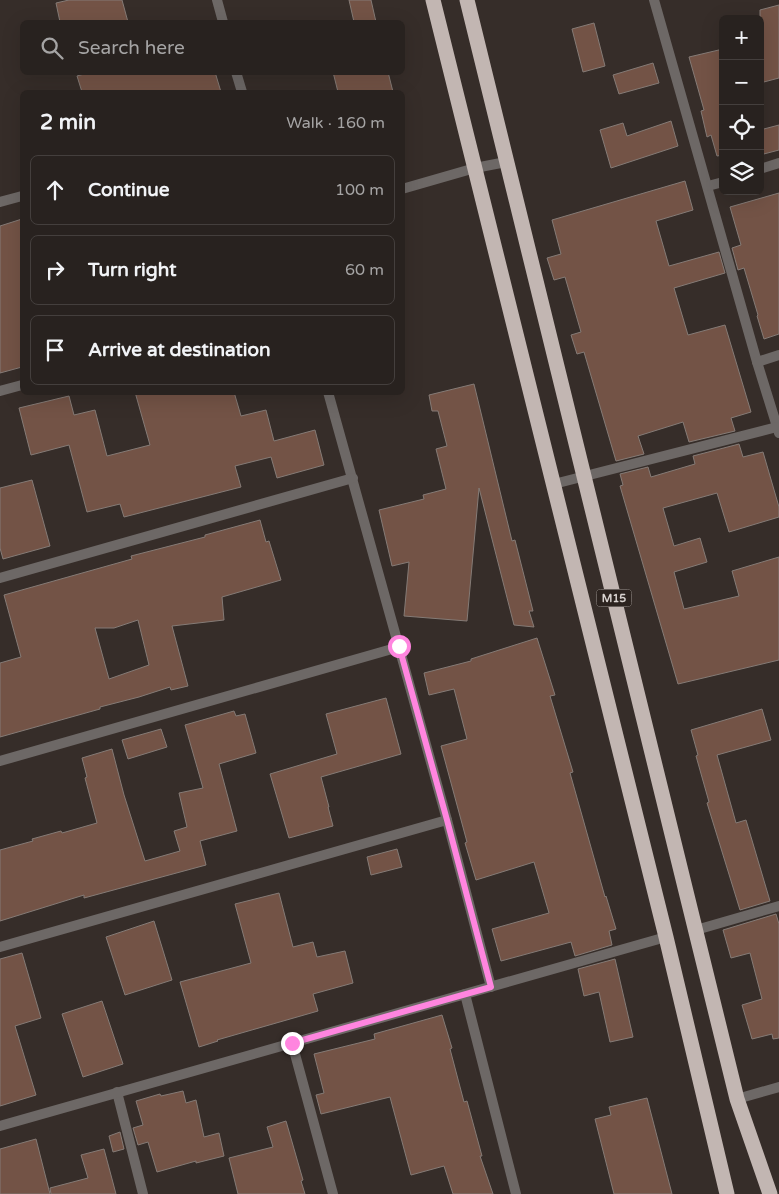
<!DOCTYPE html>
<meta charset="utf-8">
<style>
body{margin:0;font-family:"Varela Round",sans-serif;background:#302a28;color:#f1f3f6}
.controls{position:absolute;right:15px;top:15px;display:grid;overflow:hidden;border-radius:8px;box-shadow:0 5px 20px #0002}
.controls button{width:45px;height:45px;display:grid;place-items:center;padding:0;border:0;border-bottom:1px solid #443f3d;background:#28221f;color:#f1f3f6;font:25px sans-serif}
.stop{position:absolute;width:15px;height:15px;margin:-11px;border:4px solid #ff85df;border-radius:50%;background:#fff}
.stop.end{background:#ff85df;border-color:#fff;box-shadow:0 1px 5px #0008}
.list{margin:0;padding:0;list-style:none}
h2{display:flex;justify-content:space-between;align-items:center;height:65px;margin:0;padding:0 20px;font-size:21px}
h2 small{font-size:16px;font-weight:400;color:#a5a4a4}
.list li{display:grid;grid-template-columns:32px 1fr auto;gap:15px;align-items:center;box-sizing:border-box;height:70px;margin:0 10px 10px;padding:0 10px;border:1px solid #443f3d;border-radius:8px}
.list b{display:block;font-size:19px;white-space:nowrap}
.list em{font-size:16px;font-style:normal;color:#a5a4a4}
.icon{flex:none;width:28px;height:28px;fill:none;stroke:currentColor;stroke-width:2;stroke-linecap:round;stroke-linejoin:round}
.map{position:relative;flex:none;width:779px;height:1194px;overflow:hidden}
.search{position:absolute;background:#28221f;box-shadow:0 5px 20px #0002;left:20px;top:20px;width:385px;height:55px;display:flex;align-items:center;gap:12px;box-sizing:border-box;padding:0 18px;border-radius:8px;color:#a5a4a4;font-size:19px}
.panel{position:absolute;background:#28221f;box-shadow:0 5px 20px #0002;left:20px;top:90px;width:385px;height:305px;border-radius:8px}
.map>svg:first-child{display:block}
</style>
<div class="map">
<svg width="779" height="1194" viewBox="0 0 779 1194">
<rect width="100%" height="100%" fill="#362d29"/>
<!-- building -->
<g fill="#735346" stroke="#857b76" fill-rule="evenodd">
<path d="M69 0H122L128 22H60L56 3Z"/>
<path d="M349 0H371L376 22H354Z"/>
<path d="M779 5V78L760 83V10Z"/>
<path d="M594 23 605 66 583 72 572 29Z"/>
<path d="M723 49V155L717 156 711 135 707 137 701 111 704 110 689 57Z"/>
<path d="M653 63 659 83 619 94 613 75Z"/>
<path d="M91 72H215L221 92H82L77 76Z"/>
<path d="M333 72H388L393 92H338Z"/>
<path d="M671 121 678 146 611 168 600 130 623 123 627 136Z"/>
<path d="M779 125V150L760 155V130Z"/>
<path d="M685 181 693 210 656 221 669 266 719 252 725 273 674 288 688 335 725 325 751 412 731 418 735 431 689 442 683 422 638 436 644 454 616 461 584 352 577 354 571 335 581 332 565 277 554 280 547 258 561 254 552 220Z"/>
<path d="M779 193V334L764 339 757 316 758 315 744 268 738 270 732 248 741 245 730 207Z"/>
<path d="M22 219V367L0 373V226Z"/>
<path d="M474 384 512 541 515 540 533 611H529L534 627 514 625 479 488 467 621 404 616 409 562 392 566 379 510 424 499 423 495 446 489 436 449 447 446 438 411H432L429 395Z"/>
<path d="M135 392H234L241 416 266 410 274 441 315 430 324 465 277 478 271 457 235 466 241 487 124 517 120 504 87 512 69 445 31 455 19 408 69 396 74 415 95 410 107 456 150 445Z"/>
<path d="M739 444 743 457 763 452 779 507V517L729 532 717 493 663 508 674 546 700 538 707 562 674 572 684 609 739 596 732 571 779 557V660L678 684 620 486 623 485 620 474 648 467 651 477 695 464 693 456Z"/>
<path d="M32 480 50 546 3 559 0 548V488Z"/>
<path d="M260 520 266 542 269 541 281 580 222 597 224 620 172 626 188 686 171 690 170 687 139 697 100 707V709L0 737V663L21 657 4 595 132 559 131 556 205 537V535ZM138 620 149 665 109 679 95 628H114Z"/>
<path d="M537 638 555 695 550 696 573 772 570 773 605 897 606 896 616 929 609 931 612 945 575 956 571 942 501 961 492 929 549 913 534 862 476 880 465 843 467 842 441 746 467 739 454 689 429 695 424 673 471 661V659Z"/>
<path d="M386 698 401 754 321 777 329 807H328L333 826 289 838 270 774 337 754 326 714Z"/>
<path d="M762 709 771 740 717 755 736 823 746 820 770 901 740 910 707 803 709 802 696 756 698 755 691 730Z"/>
<path d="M234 711 236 716 245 714 256 753 219 764 237 831 200 841 206 865 84 898V895L0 921V850L33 841 32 839 61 831 62 833 97 823 85 778 87 777 82 758 112 749 124 795 145 861 180 851 174 831 187 827 179 793 203 788 185 725Z"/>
<path d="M161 729 167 747 128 759 122 740Z"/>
<path d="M397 849 402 867 371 875 367 857Z"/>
<path d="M279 893 293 947 313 942 317 957 345 951 353 983 313 994 318 1011 217 1040 218 1041 199 1047 180 982 251 963 235 904Z"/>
<path d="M776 914 779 924V1038L773 1039 772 1034 752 1039 742 1005 762 999 750 953 731 958 723 930Z"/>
<path d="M154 921 172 980 125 995 106 937Z"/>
<path d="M22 953 41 1018 15 1026 36 1095 0 1106V959Z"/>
<path d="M615 959 633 1037 610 1042 599 992 584 996 578 969Z"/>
<path d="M102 1001 123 1064 83 1077 62 1014Z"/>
<path d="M442 1015 452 1048 450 1049 464 1102 467 1101 482 1156H480L493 1194H453L444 1166 411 1175 390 1097 321 1114 316 1095 324 1093 314 1054 375 1039 374 1034Z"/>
<path d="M183 1091 186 1103 196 1100 204 1137 219 1133 224 1156 196 1163V1161L157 1172 148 1142 138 1145 133 1128 143 1125 136 1101 160 1094 161 1096Z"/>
<path d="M647 1098 672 1194H614L595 1119 611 1115 609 1107Z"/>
<path d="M286 1121 303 1180 301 1181 305 1194H238L229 1158 273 1147 267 1127Z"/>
<path d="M120 1132 124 1149 113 1152 109 1136Z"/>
<path d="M36 1139 50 1194H0V1149Z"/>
<path d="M104 1149 116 1194H51L50 1188 88 1178 81 1155Z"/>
</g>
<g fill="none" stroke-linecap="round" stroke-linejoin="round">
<!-- street -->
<g stroke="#6d6866" stroke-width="10">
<path d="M217 0 223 22"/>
<path d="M654 0 757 362 779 433"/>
<path d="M236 72 242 92"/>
<path d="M760 169 779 163"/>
<path d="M708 186 723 182"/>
<path d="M402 189 475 168 506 162"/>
<path d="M0 202 22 196"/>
<path d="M757 362 779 355"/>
<path d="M0 391 22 385"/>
<path d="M328 392 447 820 491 987"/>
<path d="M554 484 777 427"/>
<path d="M0 578 353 478"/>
<path d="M0 761 399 647"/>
<path d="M696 930 779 906"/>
<path d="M0 947 447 820"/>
<path d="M465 994 516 1194"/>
<path d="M292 1043 333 1194"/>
<path d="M117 1092 143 1194"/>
<path d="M737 1099 779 1087"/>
<path d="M0 1126 666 937"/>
</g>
<!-- highway -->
<g stroke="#c2b6b2" stroke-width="15">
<path d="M433 0 666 937 727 1194"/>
<path d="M467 0 737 1099 770 1194"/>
</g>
</g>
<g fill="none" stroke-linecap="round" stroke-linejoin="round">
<!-- route -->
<path stroke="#ff85df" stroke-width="6" d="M292 1043 491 987 447 820 399 646"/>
</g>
<g text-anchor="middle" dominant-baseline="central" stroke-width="4" stroke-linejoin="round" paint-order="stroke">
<!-- shield labels -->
<rect fill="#2c231f" stroke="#a59e9b" stroke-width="1" x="596.5" y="589.5" width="35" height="17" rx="4"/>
<g font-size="11" font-weight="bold" fill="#d9d3d0">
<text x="614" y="598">M15</text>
</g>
</g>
</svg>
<div class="controls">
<button>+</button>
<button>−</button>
<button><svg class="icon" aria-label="locate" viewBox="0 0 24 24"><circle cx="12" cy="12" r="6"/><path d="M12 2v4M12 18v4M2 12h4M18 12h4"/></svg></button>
<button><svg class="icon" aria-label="layers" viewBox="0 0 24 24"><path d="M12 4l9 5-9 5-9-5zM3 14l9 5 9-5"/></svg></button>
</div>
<div class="stop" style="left:399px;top:646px"></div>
<div class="stop end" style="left:292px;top:1043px"></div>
<div class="search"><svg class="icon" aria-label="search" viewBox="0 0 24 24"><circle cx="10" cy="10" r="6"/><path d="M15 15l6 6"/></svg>Search here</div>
<section class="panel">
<h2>2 min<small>Walk · 160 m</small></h2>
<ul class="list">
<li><svg class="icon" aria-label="ahead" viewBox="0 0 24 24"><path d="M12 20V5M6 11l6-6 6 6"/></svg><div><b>Continue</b></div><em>100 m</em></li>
<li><svg class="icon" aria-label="right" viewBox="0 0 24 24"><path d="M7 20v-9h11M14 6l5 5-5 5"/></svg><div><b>Turn right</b></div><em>60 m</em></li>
<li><svg class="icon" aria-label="arrive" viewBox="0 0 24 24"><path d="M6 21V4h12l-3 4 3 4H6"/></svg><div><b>Arrive at destination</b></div></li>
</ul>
</section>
</div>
